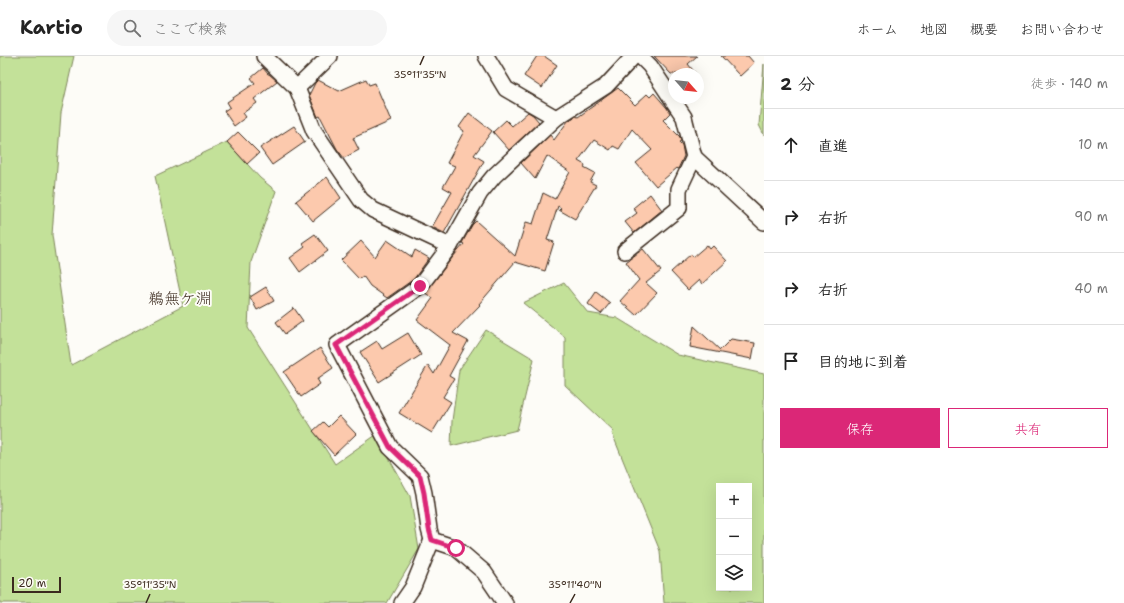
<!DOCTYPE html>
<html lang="ja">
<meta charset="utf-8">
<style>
body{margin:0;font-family:"Shantell Sans","Klee One",sans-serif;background:#f6f6f6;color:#222}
.controls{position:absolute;right:12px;bottom:12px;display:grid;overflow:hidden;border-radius:0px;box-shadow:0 4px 16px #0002}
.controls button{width:36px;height:36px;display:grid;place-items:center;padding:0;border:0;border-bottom:1px solid #e0e0e0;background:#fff;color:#222;font:20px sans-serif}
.compass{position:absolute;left:668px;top:12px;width:36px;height:36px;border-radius:50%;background:#fff;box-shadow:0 4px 16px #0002;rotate:117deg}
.scale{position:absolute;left:12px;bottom:10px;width:49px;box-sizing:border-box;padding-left:4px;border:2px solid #3b2a1e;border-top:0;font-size:11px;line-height:14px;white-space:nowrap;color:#3b2a1e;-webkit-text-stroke:3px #fdfcf7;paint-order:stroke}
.stop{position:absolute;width:12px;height:12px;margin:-9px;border:3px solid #db2777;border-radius:50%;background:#fff}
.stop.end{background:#db2777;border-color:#fff;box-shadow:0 1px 4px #0008}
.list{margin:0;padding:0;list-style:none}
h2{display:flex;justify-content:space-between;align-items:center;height:52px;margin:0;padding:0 16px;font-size:17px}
h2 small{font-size:13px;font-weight:400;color:#767676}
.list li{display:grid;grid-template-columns:26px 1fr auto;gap:12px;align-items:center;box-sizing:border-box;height:72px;padding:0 16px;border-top:1px solid #e0e0e0}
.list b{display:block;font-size:15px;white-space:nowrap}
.list em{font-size:13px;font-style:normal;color:#767676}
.actions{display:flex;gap:8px;padding:12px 16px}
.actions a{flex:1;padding:9px 0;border:1px solid #db2777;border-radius:0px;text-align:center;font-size:14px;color:#db2777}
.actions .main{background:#db2777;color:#fff}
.icon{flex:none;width:22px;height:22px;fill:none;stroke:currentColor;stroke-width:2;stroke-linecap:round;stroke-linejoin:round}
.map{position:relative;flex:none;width:764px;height:547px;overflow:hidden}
header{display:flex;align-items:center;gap:24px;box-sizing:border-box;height:56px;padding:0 20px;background:#fff;border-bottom:1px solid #e0e0e0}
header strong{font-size:19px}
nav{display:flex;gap:22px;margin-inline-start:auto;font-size:14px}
.search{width:280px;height:36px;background:#f6f6f6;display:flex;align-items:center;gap:10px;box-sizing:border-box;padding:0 14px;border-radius:22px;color:#767676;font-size:15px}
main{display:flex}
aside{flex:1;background:#fff}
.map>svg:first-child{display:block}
</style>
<header>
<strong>Kartio</strong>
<div class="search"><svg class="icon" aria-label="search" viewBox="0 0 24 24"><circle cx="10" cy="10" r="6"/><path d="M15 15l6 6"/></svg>ここで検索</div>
<nav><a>ホーム</a><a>地図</a><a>概要</a><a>お問い合わせ</a></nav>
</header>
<main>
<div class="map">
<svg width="764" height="547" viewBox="0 0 764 547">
<rect width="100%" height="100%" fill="#fdfcf7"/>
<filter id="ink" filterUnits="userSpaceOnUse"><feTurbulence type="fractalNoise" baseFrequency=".025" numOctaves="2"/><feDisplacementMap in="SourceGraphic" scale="8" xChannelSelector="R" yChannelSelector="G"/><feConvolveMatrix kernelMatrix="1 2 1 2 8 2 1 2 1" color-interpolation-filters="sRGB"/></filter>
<g filter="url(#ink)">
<!-- green -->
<g fill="#c3e199" stroke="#7f865c" fill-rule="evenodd">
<path d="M0 0H74L61 57 52 179 71 309 183 250 155 120 227 86 260 122 276 135 251 206 248 272 335 408 376 379 410 440 419 493 387 547H0Z"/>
<path d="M764 8V79L759 69Z"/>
<path d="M564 227 588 257 617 262 678 299 764 318V547H664L660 495 612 377 614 375 565 329V281L523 247ZM719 430H749V532H719Z"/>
<path d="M486 274 534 303 517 374 451 390 452 365 459 314Z"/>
</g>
<!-- building -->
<g fill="#fcc9ad" stroke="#3b2a1e">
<path d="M537 0H544L557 9 542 32 524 20Z"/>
<path d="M654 0H697L688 8 696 18H671Z"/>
<path d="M721 0H748L754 7 740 20Z"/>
<path d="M263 12 268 18H269L277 25 254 43 257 47 243 57 246 61 234 70 224 55 230 51 227 46 255 27 251 22Z"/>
<path d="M366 23 369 29 375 27 391 65 353 82 359 94 344 102 337 93 320 60 318 61 309 39 315 27 318 24 339 35Z"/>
<path d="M618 32 635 49 647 38 650 41 654 37 667 52 670 57 663 64 680 81 681 85 679 86 682 89 684 100 678 113 677 112 656 130 636 107 652 94 632 73 619 93 613 90 610 94 594 84 578 105 585 109 584 111 595 117 590 126 596 129 575 163 559 154 561 152 558 150 547 184 554 186 545 215 515 206 479 248 480 249 453 277 468 285 449 320 454 323 443 341 451 346 432 377 399 357 428 309 434 318 450 289 417 264 433 242 425 237 452 202 464 188 462 187 472 169 476 165 515 200 526 166 533 168 543 137 555 143 570 116 547 100 535 123 521 107 550 79 554 84 568 65 576 60 578 61Z"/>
<path d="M528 56 533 59 539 66 509 94 493 76 506 64 512 70Z"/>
<path d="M469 57 492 75 474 99 484 105 444 177 432 171 452 136 443 131 455 110 447 107 464 75 459 71Z"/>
<path d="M294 70 305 86 272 109 260 92Z"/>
<path d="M238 76 259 97 247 108 227 86Z"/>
<path d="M327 121 341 142 313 165 296 145Z"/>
<path d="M650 138 662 154 634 177 625 166 637 157 633 152Z"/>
<path d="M315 178 328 195 300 216 290 202 305 191 302 187Z"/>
<path d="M387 184 412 201 415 194 429 202 414 223 387 242 370 230 363 220 359 223 341 204 361 185 375 201Z"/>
<path d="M707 189 710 193 713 190 727 205 702 228 699 224 688 234 671 216 691 198 693 201Z"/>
<path d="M643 193 661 215 646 227 657 237 636 259 620 245 639 224 626 206Z"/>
<path d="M266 231 274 245 257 254 250 241Z"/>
<path d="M596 236 610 247 601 258 588 248Z"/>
<path d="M294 252 303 265 285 278 276 266Z"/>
<path d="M694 270 720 294 731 283 755 287 752 303 690 291Z"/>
<path d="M408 277 421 299 379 326 360 296 377 285 382 293Z"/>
<path d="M320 292 333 312 317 323 320 328 301 341 284 316Z"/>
<path d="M339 360 356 378 334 399 313 375 323 366 328 371Z"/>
</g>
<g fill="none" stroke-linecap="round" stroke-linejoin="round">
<defs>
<g id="minor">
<path d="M264 0 297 32 314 75 361 144 373 154 450 190"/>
<path d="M486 0 506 33 556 62"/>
<path d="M297 32 330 0"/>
<path d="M694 101 764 166"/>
<path d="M625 195 679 152V133L694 101 684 61 650 10 640 0"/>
<path d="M402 547 413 531 432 484"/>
<path d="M505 547 484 516 456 492 432 484 429 473 424 437 420 420 390 391 337 289 420 230 450 190 480 137 494 120 556 62 606 30 634 0"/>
</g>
</defs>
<!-- minor casing -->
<use href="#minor" stroke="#3b2a1e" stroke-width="18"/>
<!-- minor -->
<use href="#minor" stroke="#fdfcf7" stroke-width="15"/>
</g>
</g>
<g fill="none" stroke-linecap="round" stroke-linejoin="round" filter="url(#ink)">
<!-- route -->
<path stroke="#db2777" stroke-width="5" d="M420 230 336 289 390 391 420 420 424 437 429 473 432 484 456 492"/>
</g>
<!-- ticks -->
<path fill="none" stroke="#3b2a1e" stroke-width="1.5" d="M420 9 424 0M146 547 150 538M570 547 575 538"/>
<g text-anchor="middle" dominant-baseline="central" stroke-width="4" stroke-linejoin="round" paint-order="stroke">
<!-- quarter labels -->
<g font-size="16" fill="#3b2a1e" stroke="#fdfcf7">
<text x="180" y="242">鵜無ケ淵</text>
</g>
</g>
<g font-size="10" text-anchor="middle" fill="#3b2a1e" stroke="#fdfcf7" stroke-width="4" stroke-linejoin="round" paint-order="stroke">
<text x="420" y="22">35°11'35"N</text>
<text x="150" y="532">35°11'35"N</text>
<text x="575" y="532">35°11'40"N</text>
</g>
</svg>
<div class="controls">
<button>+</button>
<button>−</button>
<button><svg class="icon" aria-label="layers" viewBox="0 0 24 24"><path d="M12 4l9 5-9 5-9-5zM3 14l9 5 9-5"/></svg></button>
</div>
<svg class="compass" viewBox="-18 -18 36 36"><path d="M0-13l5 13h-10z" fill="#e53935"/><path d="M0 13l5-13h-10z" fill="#767676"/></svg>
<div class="scale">20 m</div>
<div class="stop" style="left:456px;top:492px"></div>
<div class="stop end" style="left:420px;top:230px"></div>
</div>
<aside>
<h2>2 分<small>徒歩 · 140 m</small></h2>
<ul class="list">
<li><svg class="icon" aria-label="ahead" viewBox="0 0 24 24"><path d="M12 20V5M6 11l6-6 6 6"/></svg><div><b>直進</b></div><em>10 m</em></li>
<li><svg class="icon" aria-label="right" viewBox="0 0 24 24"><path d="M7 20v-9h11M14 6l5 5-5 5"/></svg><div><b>右折</b></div><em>90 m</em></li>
<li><svg class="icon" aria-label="right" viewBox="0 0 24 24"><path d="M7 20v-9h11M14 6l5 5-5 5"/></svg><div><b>右折</b></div><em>40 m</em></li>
<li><svg class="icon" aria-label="arrive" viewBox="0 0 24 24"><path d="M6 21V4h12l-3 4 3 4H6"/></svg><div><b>目的地に到着</b></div></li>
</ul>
<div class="actions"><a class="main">保存</a><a>共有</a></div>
</aside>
</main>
